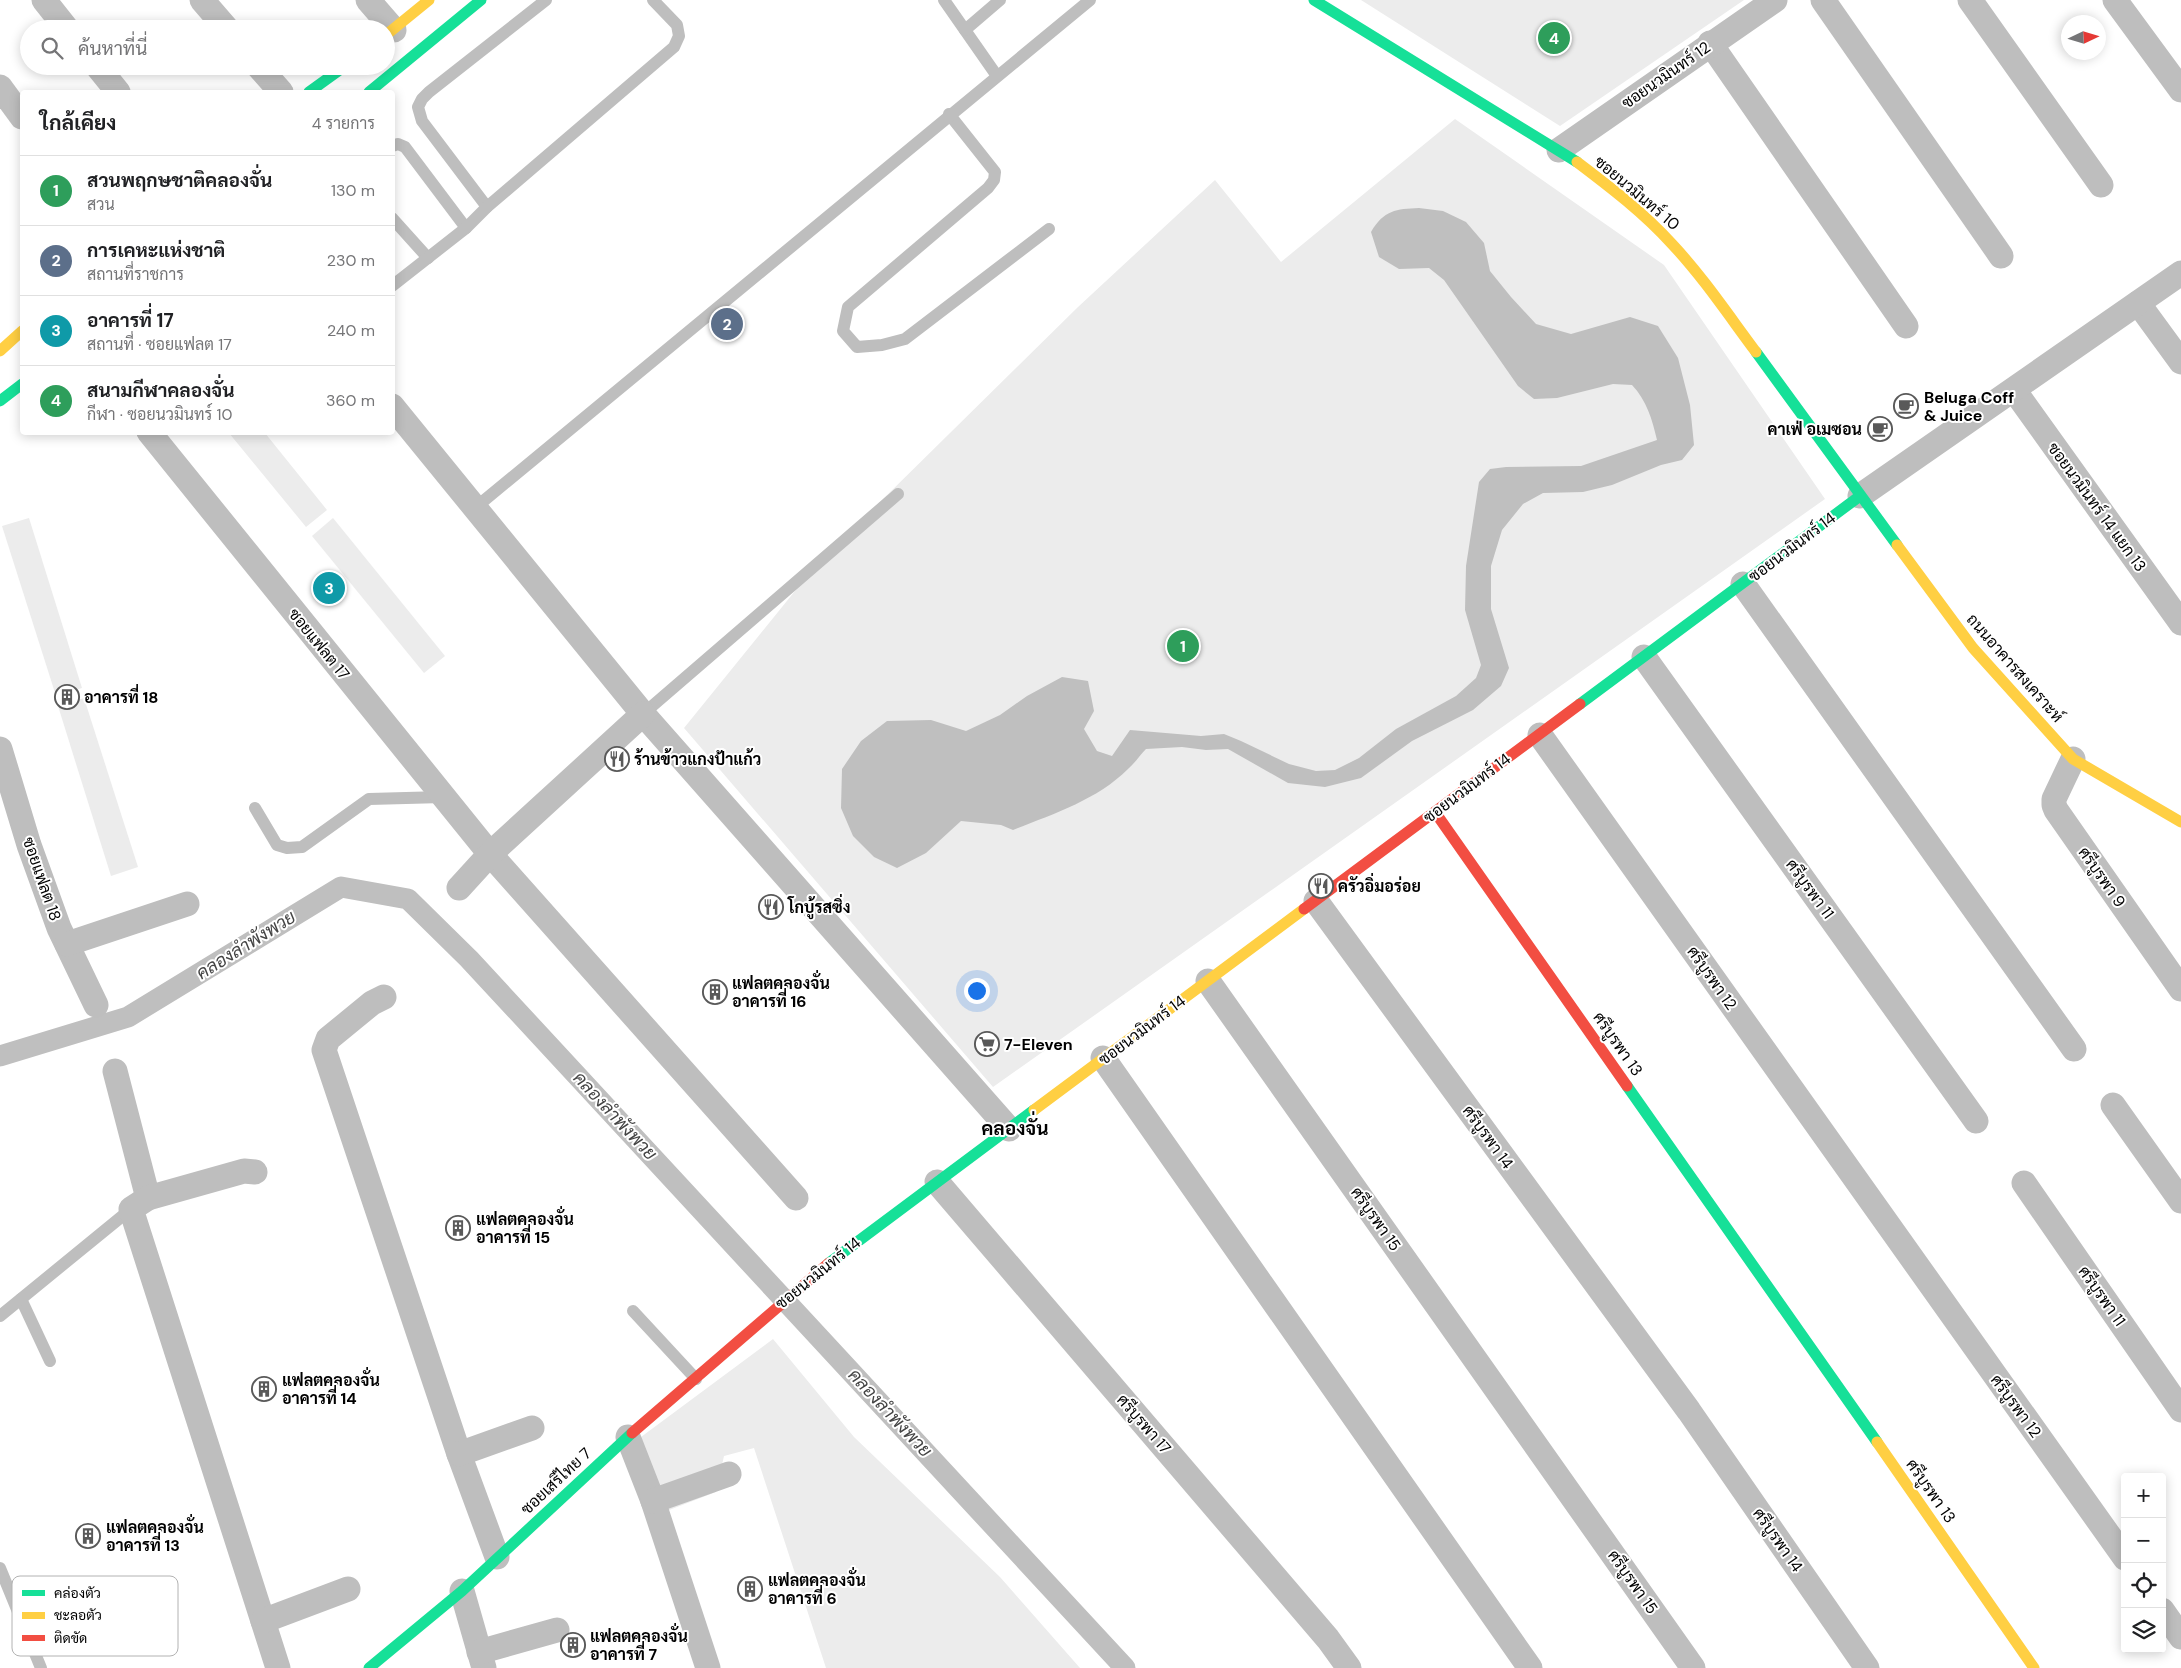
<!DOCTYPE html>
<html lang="th">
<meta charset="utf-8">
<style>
body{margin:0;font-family:"DM Sans",Sarabun,sans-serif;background:#f6f6f6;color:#202124}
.controls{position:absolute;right:15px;bottom:15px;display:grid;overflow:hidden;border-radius:5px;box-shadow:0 2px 12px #0003}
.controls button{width:45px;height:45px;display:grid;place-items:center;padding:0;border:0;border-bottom:1px solid #e0e0e0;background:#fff;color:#202124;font:25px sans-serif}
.compass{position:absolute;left:2061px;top:15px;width:45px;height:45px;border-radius:50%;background:#fff;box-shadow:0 2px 12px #0003;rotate:86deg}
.you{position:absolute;left:976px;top:990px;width:18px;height:18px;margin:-12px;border:4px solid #fff;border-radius:50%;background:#1a73e8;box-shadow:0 0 0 8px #1a73e833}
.badge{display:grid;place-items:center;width:32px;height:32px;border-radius:50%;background:#595959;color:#fff;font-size:16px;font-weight:700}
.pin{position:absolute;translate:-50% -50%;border:2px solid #fff;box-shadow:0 1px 5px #0006}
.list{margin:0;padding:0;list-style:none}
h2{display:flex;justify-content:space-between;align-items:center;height:65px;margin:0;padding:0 20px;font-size:21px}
h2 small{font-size:16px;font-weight:400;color:#757577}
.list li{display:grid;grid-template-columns:32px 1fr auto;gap:15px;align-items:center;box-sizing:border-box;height:70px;padding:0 20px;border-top:1px solid #e0e0e0}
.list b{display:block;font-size:19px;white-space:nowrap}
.list p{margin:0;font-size:16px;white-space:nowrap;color:#757577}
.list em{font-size:16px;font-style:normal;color:#757577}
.icon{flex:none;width:28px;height:28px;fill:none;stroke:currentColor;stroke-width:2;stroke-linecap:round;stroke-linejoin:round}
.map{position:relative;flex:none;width:2181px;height:1668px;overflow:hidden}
.search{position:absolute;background:#fff;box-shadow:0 2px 12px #0003;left:20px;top:20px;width:375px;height:55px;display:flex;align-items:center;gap:12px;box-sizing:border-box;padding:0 18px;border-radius:28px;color:#757577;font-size:19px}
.panel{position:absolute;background:#fff;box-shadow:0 2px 12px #0003;left:20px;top:90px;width:375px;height:345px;border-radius:5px}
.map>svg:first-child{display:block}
</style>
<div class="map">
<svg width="2181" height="1668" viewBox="0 0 2181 1668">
<rect width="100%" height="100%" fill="#fff"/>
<!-- green -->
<g fill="#ececec">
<path d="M1361 0H1744L1560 126Z"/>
<path d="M1455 119 1664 265 1825 499 993 1087 684 728 816 565 1078 307 1215 180 1281 262Z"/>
<path d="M229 433H265L327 510 306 527Z"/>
<path d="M29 518 82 688 56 696 2 526Z"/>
<path d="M333 518 445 656 424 673 312 536Z"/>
<path d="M84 698 138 867 111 876 58 706Z"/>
<path d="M773 1339 854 1437 1000 1577 1080 1668H826L754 1448 724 1456 716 1492 664 1512 641 1437Z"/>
</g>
<!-- water -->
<path fill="#bfbfbf" d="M1419 208 1443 211 1466 222 1484 243 1490 271 1511 297 1536 324 1571 334 1630 317 1658 326 1678 358 1690 405 1694 445 1682 460 1661 465 1612 485 1583 492 1543 493 1523 504 1502 530 1491 566V609L1509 668 1501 686 1473 710 1412 741 1361 778 1325 787 1288 783 1228 749 1206 750 1182 747 1146 749C1140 755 1135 763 1128 769 1097 800 1053 814 1013 830L1001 825 961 821 926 853 897 868 874 857 853 836 841 808 842 769 861 741 887 721 931 720 966 731 1000 715 1027 696 1062 677 1088 681 1094 711 1084 729 1097 751 1112 756 1130 730 1201 736 1224 734 1241 741 1289 764 1316 771 1335 770 1359 758 1396 729 1456 696 1476 678 1481 665 1465 610 1466 566 1479 482 1490 469 1506 467 1581 466 1657 440C1652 419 1647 401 1632 385L1613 384 1557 398 1534 399 1518 386 1444 280 1429 268 1399 269 1379 257 1371 232C1384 210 1396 209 1419 208Z"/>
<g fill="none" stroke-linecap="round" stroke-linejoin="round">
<!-- canal -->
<path stroke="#bfbfbf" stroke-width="21" d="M0 1056 128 1017 341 887 408 899 469 959 1125 1668"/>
<!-- lane -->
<g stroke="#bebebe" stroke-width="12">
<path d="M944 0 997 76"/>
<path d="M965 30 1000 0"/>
<path d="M949 114 995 172 994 180 988 188 848 307 843 331 857 347 882 345 905 339 1049 229"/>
<path d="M392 146 398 144 405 147 466 228"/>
<path d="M487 207 422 121 418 107 422 99 429 92 546 0"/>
<path d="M392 218 428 258"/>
<path d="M392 286 466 228 487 207 674 47 679 36 677 25 653 0"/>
<path d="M475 508 1090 0"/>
<path d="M643 714 898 494"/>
<path d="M255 808 277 845 287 848 302 847 369 799 443 797"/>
<path d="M21 1299 50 1361"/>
<path d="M633 1311 696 1379"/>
<path d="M0 1316 131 1209"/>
<path d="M0 1568 41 1668"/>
</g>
<!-- street -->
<g stroke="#bebebe" stroke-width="25">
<path d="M44 0 67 29"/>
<path d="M202 0 227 29"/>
<path d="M368 0 394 30"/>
<path d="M1823 0 2001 256"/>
<path d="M1970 0 2101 185"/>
<path d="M2115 0 2181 90"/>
<path d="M1710 43 1906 326"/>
<path d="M97 66 118 92"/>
<path d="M258 66 281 92"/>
<path d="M0 87 22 117"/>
<path d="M1559 150 1775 0"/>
<path d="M2138 303 2181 362"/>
<path d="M2014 390 2181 623"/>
<path d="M392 406 643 714 1009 1129"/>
<path d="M149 432 490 854 796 1198"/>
<path d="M1860 496 2181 273"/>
<path d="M1743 584 2074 1049"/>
<path d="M1644 657 1976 1121"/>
<path d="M1540 735 2125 1558"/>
<path d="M0 749 29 845 59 928 96 1005"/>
<path d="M2073 759 2054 799V805L2056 810 2181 989"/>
<path d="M459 888 490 854 643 714"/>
<path d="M1316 901 1689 1411 1867 1668"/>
<path d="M67 944 187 904"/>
<path d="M1208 981 1693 1668"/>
<path d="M384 997 372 1003 328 1039 324 1050 459 1454 497 1557"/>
<path d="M1103 1058 1530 1668"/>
<path d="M115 1071 148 1198"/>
<path d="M2113 1105 2181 1201"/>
<path d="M255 1172 244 1171 148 1198 131 1209 278 1668"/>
<path d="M937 1182 1328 1639 1349 1668"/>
<path d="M2024 1183 2181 1410"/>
<path d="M628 1437 653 1501 708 1668"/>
<path d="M459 1454 532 1428"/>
<path d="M653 1501 729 1474"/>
<path d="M462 1591 484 1668"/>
<path d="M2162 1610 2181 1637"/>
<path d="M263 1621 348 1589"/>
<path d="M479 1652 557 1630"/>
</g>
<!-- fast -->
<g stroke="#16e098" stroke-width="11">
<path d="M1314 0 1577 162"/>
<path d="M309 92 345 66"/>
<path d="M369 92 481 0"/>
<path d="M1756 352 1897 545"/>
<path d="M0 401 22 384"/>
<path d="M1580 704 1860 496"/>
<path d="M1627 1086 1877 1442"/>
<path d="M829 1263 1034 1110"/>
<path d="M369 1668 462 1591 632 1433"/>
</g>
<!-- slow -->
<g stroke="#ffcf43" stroke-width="11">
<path d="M386 35 429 0"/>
<path d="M1577 162C1610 187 1644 213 1672 244 1703 277 1729 316 1756 352"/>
<path d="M0 351 22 331"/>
<path d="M1897 545 1973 648 2073 759 2181 822"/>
<path d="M1034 1110 1304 909"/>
<path d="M1877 1442 2034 1668"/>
</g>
<!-- jam -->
<g stroke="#f24e42" stroke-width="11">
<path d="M1435 812 1627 1086"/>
<path d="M1304 909 1580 704"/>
<path d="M632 1433 829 1263"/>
</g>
</g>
<!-- icons -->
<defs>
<symbol id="cafe-ring" viewBox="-11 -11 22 22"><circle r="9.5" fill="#fff" stroke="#595959" stroke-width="1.5"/><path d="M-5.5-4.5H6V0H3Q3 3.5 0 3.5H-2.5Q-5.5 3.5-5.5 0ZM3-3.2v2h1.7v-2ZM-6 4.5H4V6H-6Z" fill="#595959"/></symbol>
<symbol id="building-ring" viewBox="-11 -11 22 22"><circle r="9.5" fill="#fff" stroke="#595959" stroke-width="1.5"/><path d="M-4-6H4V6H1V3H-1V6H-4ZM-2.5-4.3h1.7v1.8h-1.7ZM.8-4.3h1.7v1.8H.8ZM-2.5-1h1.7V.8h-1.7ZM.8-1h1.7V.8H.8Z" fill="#595959"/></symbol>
<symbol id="restaurant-ring" viewBox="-11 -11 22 22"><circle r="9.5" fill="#fff" stroke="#595959" stroke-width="1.5"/><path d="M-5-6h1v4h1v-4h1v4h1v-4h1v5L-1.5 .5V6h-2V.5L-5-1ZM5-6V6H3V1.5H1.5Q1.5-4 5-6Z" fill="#595959"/></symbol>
<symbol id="supermarket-ring" viewBox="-11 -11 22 22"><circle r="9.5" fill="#fff" stroke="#595959" stroke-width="1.5"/><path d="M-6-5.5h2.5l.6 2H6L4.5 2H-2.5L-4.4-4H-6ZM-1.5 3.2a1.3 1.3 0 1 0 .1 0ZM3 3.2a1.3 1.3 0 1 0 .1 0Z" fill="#595959"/></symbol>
</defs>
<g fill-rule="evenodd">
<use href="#cafe-ring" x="1892" y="392" width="28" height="28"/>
<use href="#cafe-ring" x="1866" y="415" width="28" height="28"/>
<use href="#building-ring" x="53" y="683" width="28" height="28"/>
<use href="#restaurant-ring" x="603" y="745" width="28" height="28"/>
<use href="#restaurant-ring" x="1307" y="872" width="28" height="28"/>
<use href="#restaurant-ring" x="757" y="893" width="28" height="28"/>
<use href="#building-ring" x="701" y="978" width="28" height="28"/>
<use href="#supermarket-ring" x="973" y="1030" width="28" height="28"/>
<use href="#building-ring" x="444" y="1214" width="28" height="28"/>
<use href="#building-ring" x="250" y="1375" width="28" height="28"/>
<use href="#building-ring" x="74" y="1522" width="28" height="28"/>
<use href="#building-ring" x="736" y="1575" width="28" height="28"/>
<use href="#building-ring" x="559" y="1631" width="28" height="28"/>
</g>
<g text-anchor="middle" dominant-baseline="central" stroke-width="4" stroke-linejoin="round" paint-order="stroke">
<!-- street labels -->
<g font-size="16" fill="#000" stroke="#fff">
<text transform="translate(1666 75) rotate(-35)">ซอยนวมินทร์ 12</text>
<text transform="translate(1637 193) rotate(40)">ซอยนวมินทร์ 10</text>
<text transform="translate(2097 507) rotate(54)">ซอยนวมินทร์ 14 แยก 13</text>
<text transform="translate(1792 547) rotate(-37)">ซอยนวมินทร์ 14</text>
<text transform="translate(319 644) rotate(51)">ซอยแฟลต 17</text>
<text transform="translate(2015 668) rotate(49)">ถนนอาคารสงเคราะห์</text>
<text transform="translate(1467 788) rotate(-37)">ซอยนวมินทร์ 14</text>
<text transform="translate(2102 877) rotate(55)">ศรีบูรพา 9</text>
<text transform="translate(42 879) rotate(71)">ซอยแฟลต 18</text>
<text transform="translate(1810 889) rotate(54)">ศรีบูรพา 11</text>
<text transform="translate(1712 978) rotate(55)">ศรีบูรพา 12</text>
<text transform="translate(1142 1030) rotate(-37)">ซอยนวมินทร์ 14</text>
<text transform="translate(1618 1044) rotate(55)">ศรีบูรพา 13</text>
<text transform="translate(1488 1137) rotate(54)">ศรีบูรพา 14</text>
<text transform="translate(1376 1219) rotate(55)">ศรีบูรพา 15</text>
<text transform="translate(818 1273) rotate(-39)">ซอยนวมินทร์ 14</text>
<text transform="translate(2102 1296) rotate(55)">ศรีบูรพา 11</text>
<text transform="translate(2016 1406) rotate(54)">ศรีบูรพา 12</text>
<text transform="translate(1144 1424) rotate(49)">ศรีบูรพา 17</text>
<text transform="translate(556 1481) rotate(-43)">ซอยเสรีไทย 7</text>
<text transform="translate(1931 1491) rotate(55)">ศรีบูรพา 13</text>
<text transform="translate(1778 1540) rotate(55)">ศรีบูรพา 14</text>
<text transform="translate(1633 1582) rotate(55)">ศรีบูรพา 15</text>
</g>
<!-- poi labels -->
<g font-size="16" font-weight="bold" fill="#000" stroke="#fff" text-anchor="start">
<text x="1924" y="397">Beluga Coff<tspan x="1924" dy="18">&amp; Juice</tspan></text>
<text x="1862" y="429" text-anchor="end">คาเฟ่ อเมซอน</text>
<text x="84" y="697">อาคารที่ 18</text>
<text x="634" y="759">ร้านข้าวแกงป้าแก้ว</text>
<text x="1338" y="886">ครัวอิ่มอร่อย</text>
<text x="788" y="907">โกบู้รสซิ่ง</text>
<text x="732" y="983">แฟลตคลองจั่น<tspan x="732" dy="18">อาคารที่ 16</tspan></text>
<text x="1004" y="1044">7-Eleven</text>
<text x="476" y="1219">แฟลตคลองจั่น<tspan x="476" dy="18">อาคารที่ 15</tspan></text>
<text x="282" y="1380">แฟลตคลองจั่น<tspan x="282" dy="18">อาคารที่ 14</tspan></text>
<text x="106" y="1527">แฟลตคลองจั่น<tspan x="106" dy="18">อาคารที่ 13</tspan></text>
<text x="768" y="1580">แฟลตคลองจั่น<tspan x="768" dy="18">อาคารที่ 6</tspan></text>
<text x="590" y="1636">แฟลตคลองจั่น<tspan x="590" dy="18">อาคารที่ 7</tspan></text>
</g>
<!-- water labels -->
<g font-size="18" font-style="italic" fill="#444" stroke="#fff">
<text transform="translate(246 945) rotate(-32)">คลองลำพังพวย</text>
<text transform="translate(615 1116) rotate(47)">คลองลำพังพวย</text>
<text transform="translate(890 1413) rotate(47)">คลองลำพังพวย</text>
</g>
<!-- quarter labels -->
<g font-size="19" font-weight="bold" fill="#000" stroke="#fff">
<text x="1015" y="1128">คลองจั่น</text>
</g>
</g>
<!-- legend -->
<rect x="12" y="1576" width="166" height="80" rx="8" fill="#fff" stroke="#b2b2b2" stroke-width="1"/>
<rect x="22" y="1590" width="23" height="6" fill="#16e098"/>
<rect x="22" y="1612" width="23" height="7" fill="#ffcf43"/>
<rect x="22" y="1635" width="23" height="6" fill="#f24e42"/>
<g font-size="14" fill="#000">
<text x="54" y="1598">คล่องตัว</text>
<text x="54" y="1620">ชะลอตัว</text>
<text x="54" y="1643">ติดขัด</text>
</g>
</svg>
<div class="controls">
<button>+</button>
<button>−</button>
<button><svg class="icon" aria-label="locate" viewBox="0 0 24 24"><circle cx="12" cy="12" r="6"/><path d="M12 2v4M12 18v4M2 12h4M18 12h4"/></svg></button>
<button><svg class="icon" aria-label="layers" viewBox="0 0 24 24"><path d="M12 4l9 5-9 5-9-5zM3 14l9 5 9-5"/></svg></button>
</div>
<svg class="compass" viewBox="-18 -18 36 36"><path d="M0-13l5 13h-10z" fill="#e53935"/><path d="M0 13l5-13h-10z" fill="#757577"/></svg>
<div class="you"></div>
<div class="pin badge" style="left:1183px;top:646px;background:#2e9e5b">1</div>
<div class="pin badge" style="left:727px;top:324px;background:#5c6f8a">2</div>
<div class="pin badge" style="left:329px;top:588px;background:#0f9aa8">3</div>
<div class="pin badge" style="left:1554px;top:38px;background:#2e9e5b">4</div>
<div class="search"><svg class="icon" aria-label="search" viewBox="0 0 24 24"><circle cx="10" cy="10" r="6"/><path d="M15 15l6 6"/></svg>ค้นหาที่นี่</div>
<section class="panel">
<h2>ใกล้เคียง<small>4 รายการ</small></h2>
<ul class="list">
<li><span class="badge" style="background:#2e9e5b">1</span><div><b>สวนพฤกษชาติคลองจั่น</b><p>สวน</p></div><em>130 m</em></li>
<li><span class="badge" style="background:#5c6f8a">2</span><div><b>การเคหะแห่งชาติ</b><p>สถานที่ราชการ</p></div><em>230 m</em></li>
<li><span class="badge" style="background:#0f9aa8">3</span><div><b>อาคารที่ 17</b><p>สถานที่ · ซอยแฟลต 17</p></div><em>240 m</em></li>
<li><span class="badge" style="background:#2e9e5b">4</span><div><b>สนามกีฬาคลองจั่น</b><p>กีฬา · ซอยนวมินทร์ 10</p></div><em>360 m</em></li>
</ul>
</section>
</div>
